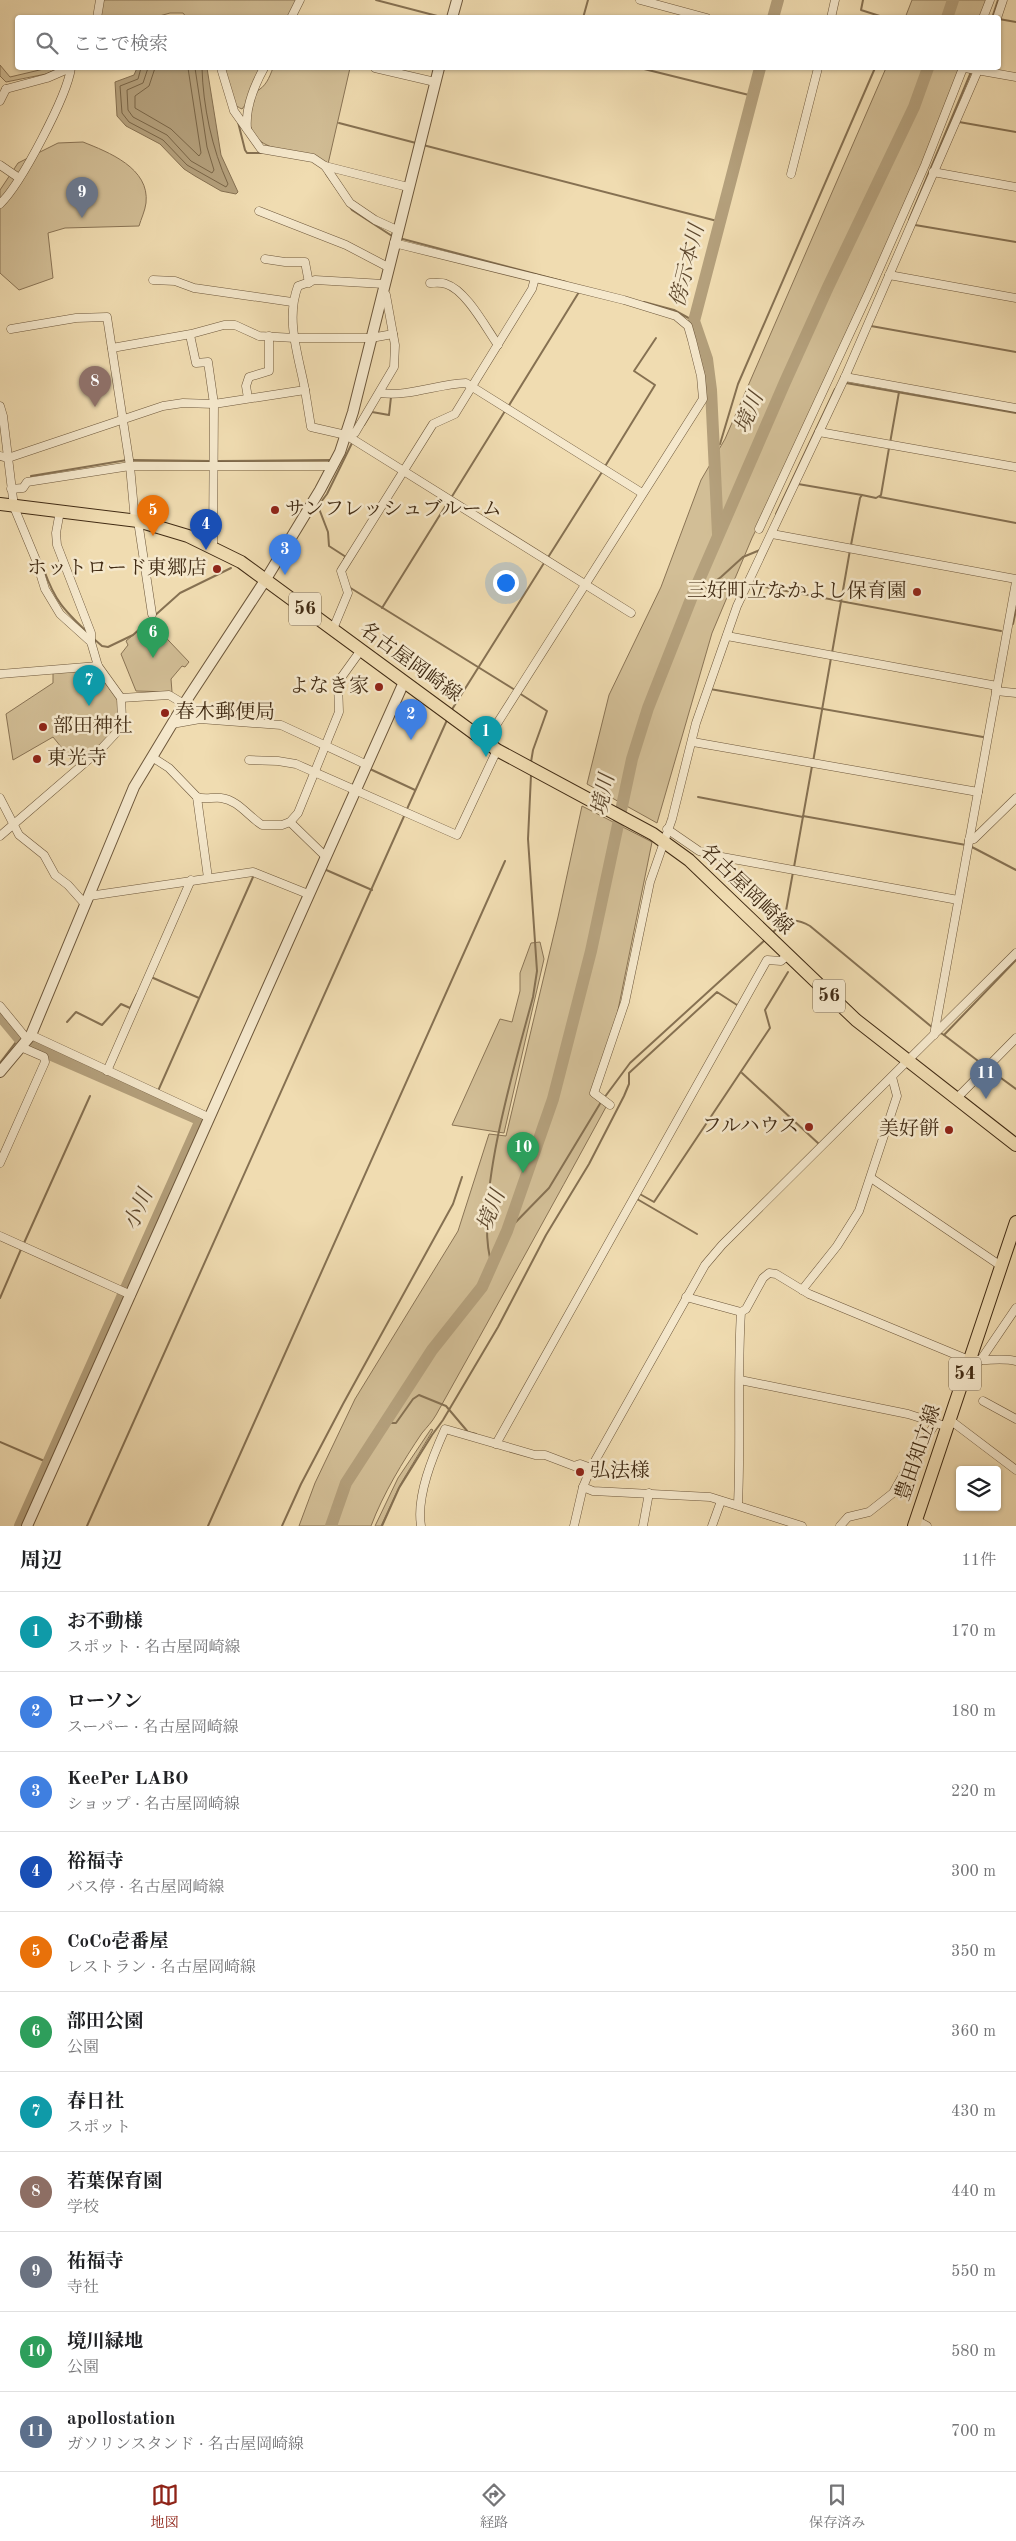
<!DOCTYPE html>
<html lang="ja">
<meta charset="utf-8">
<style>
body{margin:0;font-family:"Old Standard TT","Noto Serif JP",serif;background:#f2f2f2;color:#202124}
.controls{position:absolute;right:15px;bottom:15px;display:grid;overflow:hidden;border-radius:5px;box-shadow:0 1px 4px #0004}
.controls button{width:45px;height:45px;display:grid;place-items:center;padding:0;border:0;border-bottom:1px solid #e0e0e0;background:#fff;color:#202124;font:25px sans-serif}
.you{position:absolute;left:505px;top:582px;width:18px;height:18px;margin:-12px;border:4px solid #fff;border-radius:50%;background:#1a73e8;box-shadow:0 0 0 8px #1a73e833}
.badge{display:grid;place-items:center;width:32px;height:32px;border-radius:50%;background:#8f2418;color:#fff;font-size:16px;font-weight:700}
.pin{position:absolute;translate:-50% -41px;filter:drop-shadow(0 1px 2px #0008)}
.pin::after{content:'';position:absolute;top:26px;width:18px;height:15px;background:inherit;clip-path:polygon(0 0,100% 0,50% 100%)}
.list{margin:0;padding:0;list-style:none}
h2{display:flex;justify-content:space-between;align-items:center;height:65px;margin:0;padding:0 20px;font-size:21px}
h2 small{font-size:16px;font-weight:400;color:#757577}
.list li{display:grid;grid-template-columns:32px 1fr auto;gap:15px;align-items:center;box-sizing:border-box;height:80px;padding:0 20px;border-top:1px solid #e0e0e0}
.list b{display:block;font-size:19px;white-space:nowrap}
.list p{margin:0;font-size:16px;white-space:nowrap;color:#757577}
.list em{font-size:16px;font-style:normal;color:#757577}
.icon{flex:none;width:28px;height:28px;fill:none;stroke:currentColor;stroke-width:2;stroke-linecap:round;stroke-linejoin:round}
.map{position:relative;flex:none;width:1016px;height:1526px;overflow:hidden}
.search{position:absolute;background:#fff;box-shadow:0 1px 4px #0004;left:15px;right:15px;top:15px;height:55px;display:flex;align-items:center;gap:12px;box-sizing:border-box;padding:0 18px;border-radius:5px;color:#757577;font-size:19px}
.sheet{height:945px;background:#fff}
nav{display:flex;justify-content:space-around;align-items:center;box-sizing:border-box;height:70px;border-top:1px solid #e0e0e0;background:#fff;font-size:14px;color:#757577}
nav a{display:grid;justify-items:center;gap:2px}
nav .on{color:#8f2418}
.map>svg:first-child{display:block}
</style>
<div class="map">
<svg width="1016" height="1526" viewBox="0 0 1016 1526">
<rect width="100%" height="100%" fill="#f0dcb1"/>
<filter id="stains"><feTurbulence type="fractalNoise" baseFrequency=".004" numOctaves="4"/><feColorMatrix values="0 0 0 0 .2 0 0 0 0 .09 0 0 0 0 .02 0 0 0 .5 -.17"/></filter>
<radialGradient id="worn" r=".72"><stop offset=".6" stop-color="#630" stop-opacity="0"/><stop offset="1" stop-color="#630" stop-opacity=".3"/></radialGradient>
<!-- green -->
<g fill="#d2be96" stroke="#8a7455">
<path d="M102 0H298L289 17 187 18 183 13H170L156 17 101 18Z"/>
<path d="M912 0H991L984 17 905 18Z"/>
<path d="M0 65 10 77 48 68H59L46 74 6 82 0 76Z"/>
<path d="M223 68H263L249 100 242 109C228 104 226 80 223 68Z"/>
<path d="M273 68H350L328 164C304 145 252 160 249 118 248 111 253 99 255 92 266 87 269 78 273 68Z"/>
<path d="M886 68H964L836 369 752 538 712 633 657 823 587 784 609 695 661 587 701 480 725 439Z"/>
<path d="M83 142C108 152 150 168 146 203 145 211 141 219 139 226L65 228 48 233 53 278 19 290 0 273V190L18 163 58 143Z"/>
<path d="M150 621 189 662 185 667 182 666 171 679 172 692 136 691 121 654 128 645 126 641Z"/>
<path d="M97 669C103 678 112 688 117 698 131 727 95 749 75 764L53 737 13 760 6 714 53 683V672Z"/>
<path d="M582 806 652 842 617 1015 590 1095 606 1107C550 1210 493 1313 436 1415 432 1422 427 1427 422 1433 403 1461 383 1494 371 1526H299L315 1483 355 1399 458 1231 489 1134 506 1136 558 917Z"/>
<path d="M540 942 544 959 504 1133 452 1125 500 1019 512 1022 520 991V973L531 943Z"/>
<path d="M431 1429 433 1430 400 1485 381 1526H375L398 1478Z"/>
</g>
<!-- water -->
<path fill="#b4a07c" stroke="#867152" d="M137 68H207L221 155 238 192 236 194 221 191 195 176 184 169 160 144 126 126 117 116 115 82 134 75Z"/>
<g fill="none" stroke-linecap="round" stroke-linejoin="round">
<!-- shore -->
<g stroke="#7a6648" stroke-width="1">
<path d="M141 68 138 79 120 86 122 113 129 122 163 140 187 165 226 187 228 184C212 149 203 106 202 68"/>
<path d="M148 68 143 83 127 90 128 110 133 117 167 135 191 161 212 173 214 170 207 147 195 68"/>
<path d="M155 68 149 86 135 96V108L171 129 199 156 201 153 188 68"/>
</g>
<!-- stream -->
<g stroke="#867152" stroke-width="2">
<path d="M376 0 445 18"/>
<path d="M863 0 861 10 886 18"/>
<path d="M583 18 588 0"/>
<path d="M992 18 998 0"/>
<path d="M999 19 1016 22"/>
<path d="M640 68 753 96"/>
<path d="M238 122 245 150 247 153H264"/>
<path d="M959 122 1016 132"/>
<path d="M339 123 416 143"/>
<path d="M423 145 721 222"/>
<path d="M326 174 352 210 392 236"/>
<path d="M909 220 971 72"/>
<path d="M915 225 1016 242"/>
<path d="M399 238 566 282"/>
<path d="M644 302 674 310 694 321"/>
<path d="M871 326 1016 352"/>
<path d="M846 383 1016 413"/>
<path d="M508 407 579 292"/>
<path d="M364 425 372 412 389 415 391 397"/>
<path d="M890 443 899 392"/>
<path d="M714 446 720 444 738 384 875 68"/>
<path d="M132 460 212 461"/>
<path d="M217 461 332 460"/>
<path d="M604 468 655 385 634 371 656 338"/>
<path d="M31 476 127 460"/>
<path d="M798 484 862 495"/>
<path d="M880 497 1016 523"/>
<path d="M451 498 505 411"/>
<path d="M776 514 835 389"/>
<path d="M851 545 860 498 862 495 876 498 881 495 889 448"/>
<path d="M344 559 346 557 329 546 328 532 318 506 327 494 353 441"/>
<path d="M547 559 602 472"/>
<path d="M44 570C55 601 64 610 87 632"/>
<path d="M749 584 1001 631"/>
<path d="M349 587 515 690"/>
<path d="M691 599 721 577 743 557 760 550"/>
<path d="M382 608 448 502"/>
<path d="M1013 624 1016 610"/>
<path d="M94 639 102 646 108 647 133 635 180 593 231 568"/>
<path d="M832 653 850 550"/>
<path d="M710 689 983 737"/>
<path d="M519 693 547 711 533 750 531 762"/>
<path d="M451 711 544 563"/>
<path d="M813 762 831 658"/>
<path d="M370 769 415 790"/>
<path d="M698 797 803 817"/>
<path d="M407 809 447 720"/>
<path d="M803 816 966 845"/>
<path d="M970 846 1016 870"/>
<path d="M794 867 812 766"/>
<path d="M324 869 372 890"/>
<path d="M784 922 793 872"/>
<path d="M773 932C786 920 794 917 810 926L933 1028"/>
<path d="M151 977 199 998"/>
<path d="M67 1022 76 1012 102 1025 121 1004 130 1008 137 994"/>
<path d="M939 1032 944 1035 1016 960"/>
<path d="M944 1035 986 1067"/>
<path d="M0 1063 19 1038"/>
<path d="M990 1070 1016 1089"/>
<path d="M742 1073 819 1144"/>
<path d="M158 1091 253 877"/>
<path d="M604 1098 630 1063 766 939"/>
<path d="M638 1193 654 1202 770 1028 765 1010 788 972"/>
<path d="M637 1199 697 1234"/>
<path d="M507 1231 549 1188 601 1102"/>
<path d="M24 1243 90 1096"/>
<path d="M492 1265C472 1205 516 1061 533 997L537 971 528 839 531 775"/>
<path d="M0 1298 22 1247"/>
<path d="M386 1423H396L413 1399 419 1395 446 1406 468 1432 476 1434"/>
<path d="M0 1442 49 1463"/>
<path d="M87 1526 405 814"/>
<path d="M208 1526 505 861"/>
<path d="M282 1526 301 1484 343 1404 453 1204 462 1177"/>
<path d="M382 1526 399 1488 432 1435 443 1420 498 1327 546 1235 589 1164 624 1096 629 1084V1073L717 992 737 1005"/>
</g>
<!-- river -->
<g stroke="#b4a07c" stroke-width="12">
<path d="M773 18 778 0"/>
<path d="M947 18 953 0"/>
<path d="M718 534 711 390 707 359 694 321 760 68"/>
<path d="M0 1015 19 1038 31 1046 201 1120 20 1526"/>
<path d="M331 1526 346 1483 432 1350 482 1287 507 1231 553 1099 591 951 632 759 648 708 693 594 785 382 828 287 914 107 928 68"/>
</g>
<defs>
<g id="minor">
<path d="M640 0 707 18"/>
<path d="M97 18 100 0"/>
<path d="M291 18 300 0"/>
<path d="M831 18 835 0"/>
<path d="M983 18 990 0"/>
<path d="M997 18 1003 0"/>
<path d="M221 68 234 111 261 149 313 158 325 166 408 187"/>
<path d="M375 68 435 82"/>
<path d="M965 68 1016 77"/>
<path d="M6 89 47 78 70 68"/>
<path d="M0 101 6 89"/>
<path d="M247 129C245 107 254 86 264 68"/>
<path d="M0 165 19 178"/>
<path d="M325 166 350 203 375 220 397 230"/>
<path d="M933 172 1016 187"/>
<path d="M791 174 818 68"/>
<path d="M0 204C21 184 67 96 71 68"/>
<path d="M259 211 346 245 388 267"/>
<path d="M394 243 624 300 676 316 688 326 692 340 701 376 703 399 486 741"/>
<path d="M265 259 285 262H305L309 283"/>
<path d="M889 275 1016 298"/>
<path d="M153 280 175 281 194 288 292 302"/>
<path d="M430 283C435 283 441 282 446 284 466 290 486 328 498 345"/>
<path d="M11 329 76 318 107 317 130 466 135 521"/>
<path d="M190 335 196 363 208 362 214 404 213 547"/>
<path d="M112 348 191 334 224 325H235L259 336 295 338H371L393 334"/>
<path d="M845 377 1016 408"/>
<path d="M305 390 311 427 346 435 631 613"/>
<path d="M380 393C409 397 437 384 466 383L642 493"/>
<path d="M248 398 246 386 249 377 269 371V336"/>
<path d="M0 406 3 416 14 507 36 560 45 589 60 614 91 642 98 666 121 698 122 719 116 733 102 748 0 836"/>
<path d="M819 432 1016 467"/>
<path d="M347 433H355L394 367 395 345 386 295 383 291"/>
<path d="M0 456 8 458 163 406 183 403 214 404 305 390C299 357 285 320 298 286L315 280 384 284"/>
<path d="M11 489 23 488 27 482 130 466H333"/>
<path d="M60 511 56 533 57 545 91 633V642"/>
<path d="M138 521 152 614"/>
<path d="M759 529 869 292 925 165 963 68"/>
<path d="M772 534 1016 579"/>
<path d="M333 629 348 593 341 571 433 424 455 414 532 289 535 278"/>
<path d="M727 636 997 686"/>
<path d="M0 674 98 666"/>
<path d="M996 691 1016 693"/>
<path d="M121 698 169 695 184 704"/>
<path d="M172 724 200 719 281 725 365 764"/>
<path d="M693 742 978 792"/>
<path d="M152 757 169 768 197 797 208 878"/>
<path d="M249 760 278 761 296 764 457 835 497 750"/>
<path d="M197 797C205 800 212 797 221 798 238 800 248 816 262 825H282L290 822 298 813 339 712 338 682 361 650"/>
<path d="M0 798 19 835 44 855 55 875 68 885 85 904"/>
<path d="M290 822 325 856"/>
<path d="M667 829 699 851 711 855 958 900"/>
<path d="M969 840 974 839 1016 798"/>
<path d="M89 896 253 872 308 894"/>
<path d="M0 1006 27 1039"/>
<path d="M31 1035 208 1117"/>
<path d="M934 1035 1016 582"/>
<path d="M107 1071 191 880"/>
<path d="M956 1099 1016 1038"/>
<path d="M610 1105 594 1093 625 1002 650 882 672 819 696 723 737 606 845 377 979 68"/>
<path d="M0 1163 45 1062 44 1057 21 1047"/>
<path d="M871 1178 1001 1266"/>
<path d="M0 1236 131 1295"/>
<path d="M802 1290 837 1246 859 1211 897 1096 892 1077"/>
<path d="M686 1297 741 1312"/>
<path d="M980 1361 1016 1308"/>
<path d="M740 1380 908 1414 936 1423"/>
<path d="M983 1401 1016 1419"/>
<path d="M950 1420 1016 1470"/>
<path d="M496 1444 767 960 781 961 788 955"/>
<path d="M583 1487 593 1491 710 1497 802 1526"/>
<path d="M738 1504C741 1440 737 1376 741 1312L746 1309 763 1278 769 1273 776 1274 809 1294 964 1358C981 1363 998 1357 1016 1361"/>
<path d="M916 1520 927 1526"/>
<path d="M421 1526C416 1496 433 1456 445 1429L535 1455H545L574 1466 580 1464 591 1468"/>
<path d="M574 1526 583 1487 591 1468 705 1265 722 1245 1016 953"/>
<path d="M643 1526 649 1493"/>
<path d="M712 1526 721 1501"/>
<path d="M840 1526 848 1517 869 1512 893 1493 916 1452 936 1423 948 1427"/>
</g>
<g id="tertiary">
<path d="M452 18 457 0"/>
<path d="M0 1072 31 1035 134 787 184 704 266 579 320 490 340 452 353 412 439 68"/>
<path d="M27 1526 404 682"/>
</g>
<g id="primary">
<path d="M0 504 138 521 188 536 241 562 497 750 653 834 689 860 856 1020 1016 1145"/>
<path d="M914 1526 1016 1222"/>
</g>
</defs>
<!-- minor casing -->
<use href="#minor" stroke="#6d573b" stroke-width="9"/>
<!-- tertiary casing -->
<use href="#tertiary" stroke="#6d573b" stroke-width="12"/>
<!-- primary casing -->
<use href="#primary" stroke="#412b14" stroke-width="14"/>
<!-- minor -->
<use href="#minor" stroke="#f5e8cc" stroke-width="8"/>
<!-- tertiary -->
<use href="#tertiary" stroke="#f5e8cc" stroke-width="10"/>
<!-- primary -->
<use href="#primary" stroke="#f0dcb1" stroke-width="12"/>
</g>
<!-- markers -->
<g fill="#8f2418" stroke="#f5e8cc" stroke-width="2">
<circle cx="275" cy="510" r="5"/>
<circle cx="217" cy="569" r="5"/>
<circle cx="917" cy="592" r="5"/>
<circle cx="379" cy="687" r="5"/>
<circle cx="165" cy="713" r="5"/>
<circle cx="43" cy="727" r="5"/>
<circle cx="37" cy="759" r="5"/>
<circle cx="809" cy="1127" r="5"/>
<circle cx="949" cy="1130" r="5"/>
<circle cx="580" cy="1472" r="5"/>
</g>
<g text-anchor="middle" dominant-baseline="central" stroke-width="5" stroke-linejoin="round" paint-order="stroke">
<!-- shield labels -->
<g fill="#f5e8cc" stroke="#77644b" stroke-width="1">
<rect x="289" y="592.5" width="32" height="33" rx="4"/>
<rect x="813" y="979.5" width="32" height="33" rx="4"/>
<rect x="949" y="1357.5" width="32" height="33" rx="4"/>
</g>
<g font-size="19" font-weight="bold" fill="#412b14">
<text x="305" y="609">56</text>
<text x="829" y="996">56</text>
<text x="965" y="1374">54</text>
</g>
<!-- poi labels -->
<g font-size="20" fill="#412b14" stroke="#f5e8cc" text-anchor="start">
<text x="285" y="510">サンフレッシュブルーム</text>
<text x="207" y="569" text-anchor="end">ホットロード東郷店</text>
<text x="907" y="592" text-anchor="end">三好町立なかよし保育園</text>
<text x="369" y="687" text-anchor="end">よなき家</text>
<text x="175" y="713">春木郵便局</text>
<text x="53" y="727">部田神社</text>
<text x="47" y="759">東光寺</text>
<text x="799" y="1127" text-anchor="end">フルハウス</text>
<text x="939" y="1130" text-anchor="end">美好餅</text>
<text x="590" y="1472">弘法様</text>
</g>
<!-- street labels -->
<g font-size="20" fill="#412b14" stroke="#f5e8cc">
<text transform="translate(410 663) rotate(36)">名古屋岡崎線</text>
<text transform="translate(746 890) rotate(44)">名古屋岡崎線</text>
<text transform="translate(919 1453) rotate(-71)">豊田知立線</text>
</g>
<!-- water labels -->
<g font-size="21" font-style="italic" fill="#5e482e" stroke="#f5e8cc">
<text transform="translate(688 266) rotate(-76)">傍示本川</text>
<text transform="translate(750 413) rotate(-67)">境川</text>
<text transform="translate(604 795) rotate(-78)">境川</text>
<text transform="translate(139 1210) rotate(-66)">小川</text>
<text transform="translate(492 1211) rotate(-69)">境川</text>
</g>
</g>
<rect width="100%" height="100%" filter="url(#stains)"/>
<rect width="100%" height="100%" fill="url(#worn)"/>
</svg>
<div class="controls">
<button><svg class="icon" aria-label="layers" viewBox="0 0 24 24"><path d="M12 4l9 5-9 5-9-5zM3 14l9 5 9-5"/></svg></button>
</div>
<div class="you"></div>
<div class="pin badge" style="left:486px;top:757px;background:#0f9aa8">1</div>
<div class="pin badge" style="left:411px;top:740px;background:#3f7fe0">2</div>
<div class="pin badge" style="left:285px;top:575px;background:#3f7fe0">3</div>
<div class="pin badge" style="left:206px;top:550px;background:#1a4fb4">4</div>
<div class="pin badge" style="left:153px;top:536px;background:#e8710a">5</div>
<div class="pin badge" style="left:153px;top:658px;background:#2e9e5b">6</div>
<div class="pin badge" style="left:89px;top:706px;background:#0f9aa8">7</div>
<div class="pin badge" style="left:95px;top:407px;background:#8d6e63">8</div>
<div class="pin badge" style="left:82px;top:218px;background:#6b7280">9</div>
<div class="pin badge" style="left:523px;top:1173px;background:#2e9e5b">10</div>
<div class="pin badge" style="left:986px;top:1099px;background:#5c6f8a">11</div>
<div class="search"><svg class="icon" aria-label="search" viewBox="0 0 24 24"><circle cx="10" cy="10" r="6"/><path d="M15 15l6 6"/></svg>ここで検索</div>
</div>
<section class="sheet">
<h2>周辺<small>11件</small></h2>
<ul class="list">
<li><span class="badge" style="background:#0f9aa8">1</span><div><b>お不動様</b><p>スポット · 名古屋岡崎線</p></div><em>170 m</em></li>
<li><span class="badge" style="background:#3f7fe0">2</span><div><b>ローソン</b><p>スーパー · 名古屋岡崎線</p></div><em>180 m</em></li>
<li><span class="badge" style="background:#3f7fe0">3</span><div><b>KeePer LABO</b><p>ショップ · 名古屋岡崎線</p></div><em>220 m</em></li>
<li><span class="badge" style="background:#1a4fb4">4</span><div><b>裕福寺</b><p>バス停 · 名古屋岡崎線</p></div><em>300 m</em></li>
<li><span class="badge" style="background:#e8710a">5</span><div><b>CoCo壱番屋</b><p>レストラン · 名古屋岡崎線</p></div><em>350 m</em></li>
<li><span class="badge" style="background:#2e9e5b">6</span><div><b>部田公園</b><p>公園</p></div><em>360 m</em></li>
<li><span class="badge" style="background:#0f9aa8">7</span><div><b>春日社</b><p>スポット</p></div><em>430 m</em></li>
<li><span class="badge" style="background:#8d6e63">8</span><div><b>若葉保育園</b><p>学校</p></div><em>440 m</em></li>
<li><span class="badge" style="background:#6b7280">9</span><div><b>祐福寺</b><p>寺社</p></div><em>550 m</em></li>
<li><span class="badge" style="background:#2e9e5b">10</span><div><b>境川緑地</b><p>公園</p></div><em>580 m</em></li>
<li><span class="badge" style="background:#5c6f8a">11</span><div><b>apollostation</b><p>ガソリンスタンド · 名古屋岡崎線</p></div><em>700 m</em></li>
</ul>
</section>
<nav>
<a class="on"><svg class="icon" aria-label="map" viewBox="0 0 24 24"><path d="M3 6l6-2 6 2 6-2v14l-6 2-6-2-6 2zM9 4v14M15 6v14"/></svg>地図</a>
<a><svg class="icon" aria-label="directions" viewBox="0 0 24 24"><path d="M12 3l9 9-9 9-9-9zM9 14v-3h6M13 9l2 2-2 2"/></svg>経路</a>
<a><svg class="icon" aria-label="saved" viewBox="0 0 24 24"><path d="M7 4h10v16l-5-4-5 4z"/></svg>保存済み</a>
</nav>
